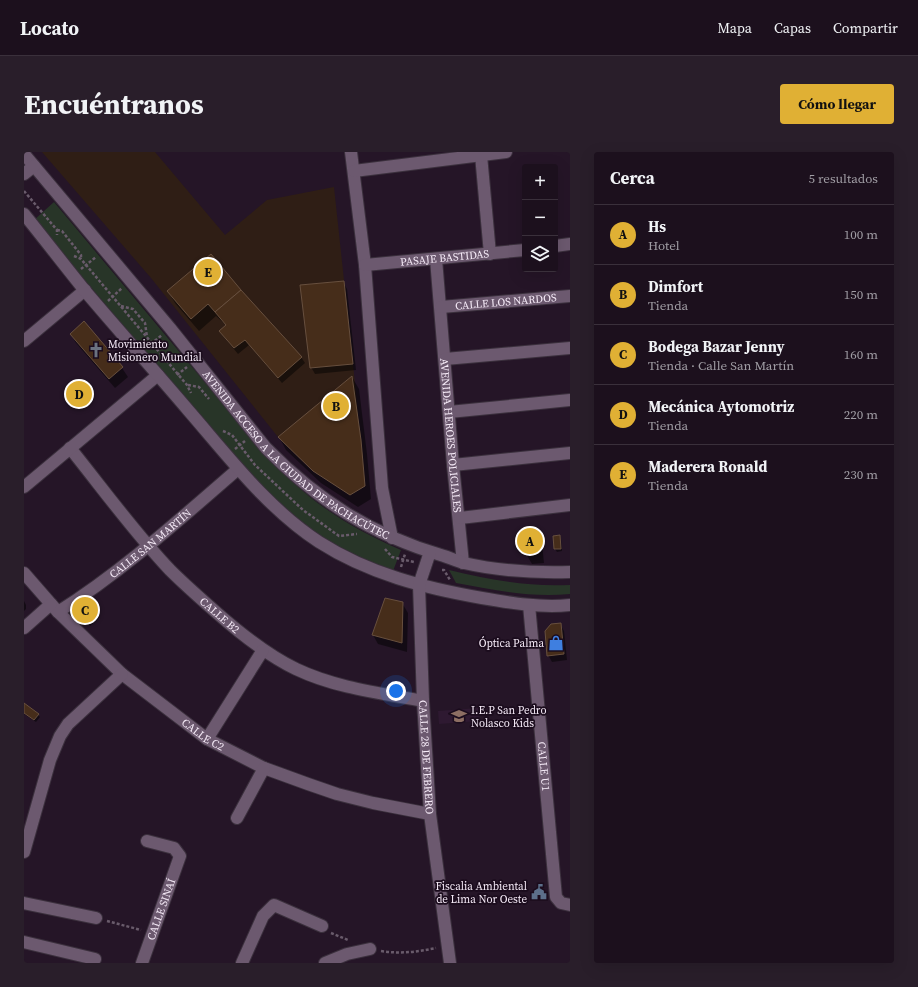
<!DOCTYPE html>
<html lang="es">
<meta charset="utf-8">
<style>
body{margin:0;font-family:"Source Serif 4",serif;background:#291e2a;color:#f1f3f6}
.controls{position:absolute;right:12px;top:12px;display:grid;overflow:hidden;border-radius:4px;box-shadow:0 4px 16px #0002}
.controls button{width:36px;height:36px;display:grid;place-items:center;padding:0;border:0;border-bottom:1px solid #3a303b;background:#1c101d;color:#f1f3f6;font:20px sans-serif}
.you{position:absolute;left:372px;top:539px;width:14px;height:14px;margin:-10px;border:3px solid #fff;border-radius:50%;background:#1a73e8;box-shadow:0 0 0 6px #1a73e833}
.badge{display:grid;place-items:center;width:26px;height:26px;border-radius:50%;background:#e0b034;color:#111;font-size:13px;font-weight:700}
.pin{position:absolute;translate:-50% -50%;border:2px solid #fff;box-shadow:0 1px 4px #0006}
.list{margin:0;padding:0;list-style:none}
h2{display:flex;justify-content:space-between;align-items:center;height:52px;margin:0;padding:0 16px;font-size:17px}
h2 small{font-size:13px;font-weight:400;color:#a09da4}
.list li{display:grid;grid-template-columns:26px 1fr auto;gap:12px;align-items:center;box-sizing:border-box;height:60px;padding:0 16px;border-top:1px solid #3a303b}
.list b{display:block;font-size:15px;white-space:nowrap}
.list p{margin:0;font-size:13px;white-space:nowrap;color:#a09da4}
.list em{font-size:13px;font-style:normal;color:#a09da4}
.icon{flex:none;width:22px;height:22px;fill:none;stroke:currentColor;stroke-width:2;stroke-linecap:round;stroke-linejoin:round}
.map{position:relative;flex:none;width:546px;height:811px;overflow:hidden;border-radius:4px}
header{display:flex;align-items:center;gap:24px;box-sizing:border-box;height:56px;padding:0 20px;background:#1c101d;border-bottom:1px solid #3a303b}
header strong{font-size:19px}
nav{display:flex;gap:22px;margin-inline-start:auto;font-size:14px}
.intro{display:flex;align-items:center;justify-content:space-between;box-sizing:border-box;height:96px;padding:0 24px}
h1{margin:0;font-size:28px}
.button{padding:10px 18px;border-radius:4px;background:#e0b034;color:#111;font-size:14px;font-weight:700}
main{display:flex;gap:24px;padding:0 24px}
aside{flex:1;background:#1c101d;border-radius:4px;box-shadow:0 4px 16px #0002}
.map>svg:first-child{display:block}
</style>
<header>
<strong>Locato</strong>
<nav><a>Mapa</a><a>Capas</a><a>Compartir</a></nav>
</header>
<div class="intro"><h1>Encuéntranos</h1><a class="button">Cómo llegar</a></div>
<main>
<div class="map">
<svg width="546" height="811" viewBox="0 0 546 811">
<rect width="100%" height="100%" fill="#251527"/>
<!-- built -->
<path fill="#2e1931" d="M454 556 455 569 415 572 414 559Z"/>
<!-- industrial -->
<path fill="#2f1e15" d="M18 0H131L201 83 243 48 310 35 329 212 341 334 326 343 289 319 254 285 127 126Z"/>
<!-- green -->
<g fill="#283528">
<path d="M30 50 230 289C273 341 315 371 377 398L369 419C332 405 296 387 266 361 252 350 240 338 228 326L10 68Z"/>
<path d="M425 418C468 428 502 435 546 433V442C506 446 471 438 432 431Z"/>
</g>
<!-- shadow -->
<g fill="#0007">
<path d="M319 130 323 137 332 218 291 222 287 215Z"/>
<path d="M144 139H217L277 205 281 211 258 231 225 193 214 202 200 185 196 179 203 174 192 164 175 179 151 151Z"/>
<path d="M60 171 98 216 104 225 91 236 52 191 47 182Z"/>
<path d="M328 225 335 237 343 302 347 347 334 355 297 331 262 298 255 285Z"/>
<path d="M64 241 68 247 57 257 46 243Z"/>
<path d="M511 380 518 392 520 411 508 412 501 400Z"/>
<path d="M536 384 537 387 538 399 533 400 531 397Z"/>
<path d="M0 449 2 453V457L0 459Z"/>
<path d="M64 450 76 465 66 474 58 462Z"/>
<path d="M378 451 384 461 383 500 354 492 349 483Z"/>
<path d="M536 472 540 479 543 508 528 510 524 503Z"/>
<path d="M0 552 14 563 16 565 12 570 0 562Z"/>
</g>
<!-- building -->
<g fill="#462d1a" stroke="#674f3e">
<path d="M187 102 217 138 191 160 184 152 167 167 143 139Z"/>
<path d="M320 129 329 212 286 216 276 133Z"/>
<path d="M217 138 278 205 254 226 221 188 210 196 195 179 202 173 191 160Z"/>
<path d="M60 169 99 215 85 227 46 182Z"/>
<path d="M328 224 337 288 341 334 326 343 289 319 254 285Z"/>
<path d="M57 232 65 241 52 252 44 243Z"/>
<path d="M512 378 513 399 500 400 498 380Z"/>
<path d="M536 383 537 397H530L529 384Z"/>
<path d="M361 446 379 450 378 491 348 483Z"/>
<path d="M64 449 73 458 62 468 57 462 58 454Z"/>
<path d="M537 471 540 502 523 504 521 479 527 472Z"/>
<path d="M0 551 15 562 10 568 0 561Z"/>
</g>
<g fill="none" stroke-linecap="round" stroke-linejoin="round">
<defs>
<g id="street">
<path d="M327 0 341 113 358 336 368 386"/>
<path d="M457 3 466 102"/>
<path d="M330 19 482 0"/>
<path d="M531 94 546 92"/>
<path id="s1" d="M412 107 429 313 439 411"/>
<path id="s2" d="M341 113 501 98"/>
<path id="s3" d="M417 155 546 144"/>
<path d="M0 189 61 138"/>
<path d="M421 207 546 196"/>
<path d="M425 260 546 248"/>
<path id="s4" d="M46 296C79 337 110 380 146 418 161 433 177 447 193 461 218 483 243 503 272 517 312 536 356 541 399 549"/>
<path d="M429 313 546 301"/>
<path d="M0 335 134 223"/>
<path d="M436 366 546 353"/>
<path id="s5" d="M0 421 34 460 98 522 183 587 240 616 284 632 313 642 349 651 406 662"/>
<path id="s6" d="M505 453 532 745 537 751 546 753"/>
<path id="s7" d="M34 460C99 419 156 367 214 317"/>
<path d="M0 476 27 452"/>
<path d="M183 587 239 498"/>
<path d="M213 666 240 616"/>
<path d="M0 700 26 608 36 584 44 572 98 522"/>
<path d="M0 751 72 766"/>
<path d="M0 790 71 807"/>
<path id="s8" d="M118 811 156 704 150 696 123 689"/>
<path d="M218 811 239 764 250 753 298 774"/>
<path d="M301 811 323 802 346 797"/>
</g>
<g id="secondary">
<path id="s9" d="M0 2 146 176 242 296C294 349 348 383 420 404 426 406 433 409 440 411 475 419 511 421 546 420"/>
<path d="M0 22 10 14"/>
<path d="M0 62C21 88 41 114 62 140 95 179 130 218 164 258 204 304 243 356 295 390 345 422 401 436 458 446 487 451 517 456 546 453"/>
<path id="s10" d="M406 400 395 433 399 549 406 662 426 811"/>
</g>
</defs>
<!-- street casing -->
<use href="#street" stroke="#3b303d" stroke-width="14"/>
<!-- secondary casing -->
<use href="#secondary" stroke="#3b303d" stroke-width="14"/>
<!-- path -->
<g stroke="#695b6b" stroke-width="2.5" stroke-dasharray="3 2" stroke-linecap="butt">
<path d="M0 39 33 78V83"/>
<path d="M33 78 38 79 57 103V107"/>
<path d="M50 104 57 107 163 233 167 241"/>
<path d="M57 117 72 105"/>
<path d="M84 149 98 136"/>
<path d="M97 154 109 157 121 171 123 185"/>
<path d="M123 195 138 183"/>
<path d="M153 223 163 215"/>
<path d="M164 233 175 235 185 247"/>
<path d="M199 279 208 283 231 313 279 358 315 384 333 382"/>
<path d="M211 297 221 289"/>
<path d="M361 397 368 405 390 410"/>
<path d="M377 415 381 402"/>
<path d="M418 418H420L426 428"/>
<path d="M83 769 117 778"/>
<path d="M307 781 324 788"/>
<path d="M357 799C376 802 393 800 412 796"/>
</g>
<!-- street -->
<use href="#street" stroke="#6c596f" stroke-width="12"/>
<!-- secondary -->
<use href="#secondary" stroke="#6c596f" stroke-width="12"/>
</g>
<!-- icons -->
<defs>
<symbol id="church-bare" viewBox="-9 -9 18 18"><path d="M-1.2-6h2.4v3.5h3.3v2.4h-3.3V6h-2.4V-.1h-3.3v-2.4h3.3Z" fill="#6b7280" stroke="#1b0c1d" stroke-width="2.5" paint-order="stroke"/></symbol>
<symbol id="shop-bare" viewBox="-9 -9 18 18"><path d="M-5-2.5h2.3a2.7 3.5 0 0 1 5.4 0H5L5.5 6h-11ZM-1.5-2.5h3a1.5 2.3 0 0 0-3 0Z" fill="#3f7fe0" stroke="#1b0c1d" stroke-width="2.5" paint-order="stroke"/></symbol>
<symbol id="school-bare" viewBox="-9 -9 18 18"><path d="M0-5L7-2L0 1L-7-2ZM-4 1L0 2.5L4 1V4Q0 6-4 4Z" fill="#8d6e63" stroke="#1b0c1d" stroke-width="2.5" paint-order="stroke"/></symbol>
<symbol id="civic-bare" viewBox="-9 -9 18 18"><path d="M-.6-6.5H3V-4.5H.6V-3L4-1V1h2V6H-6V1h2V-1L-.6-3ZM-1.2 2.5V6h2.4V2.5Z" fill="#5c6f8a" stroke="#1b0c1d" stroke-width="2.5" paint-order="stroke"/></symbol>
</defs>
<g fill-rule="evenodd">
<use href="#church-bare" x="61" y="187" width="22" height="22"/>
<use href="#shop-bare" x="521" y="480" width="22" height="22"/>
<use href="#school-bare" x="424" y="553" width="22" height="22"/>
<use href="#civic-bare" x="504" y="729" width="22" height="22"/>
</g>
<g text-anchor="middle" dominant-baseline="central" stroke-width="3.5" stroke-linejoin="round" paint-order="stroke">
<!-- street labels -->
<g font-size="11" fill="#f4e9f6" stroke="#1b0c1d">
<text stroke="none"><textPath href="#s2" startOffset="80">PASAJE BASTIDAS</textPath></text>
<text stroke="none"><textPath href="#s3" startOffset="65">CALLE LOS NARDOS</textPath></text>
<text stroke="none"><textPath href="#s1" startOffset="177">AVENIDA HEROES POLICIALES</textPath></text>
<text stroke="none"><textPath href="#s9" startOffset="408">AVENIDA ACCESO A LA CIUDAD DE PACHACÚTEC</textPath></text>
<text stroke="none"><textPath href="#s7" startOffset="115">CALLE SAN MARTÍN</textPath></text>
<text stroke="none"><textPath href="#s4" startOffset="225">CALLE B2</textPath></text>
<text stroke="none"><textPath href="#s5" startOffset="242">CALLE C2</textPath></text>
<text stroke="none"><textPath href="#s10" startOffset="207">CALLE 28 DE FEBRERO</textPath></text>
<text stroke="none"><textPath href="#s6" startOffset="162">CALLE U1</textPath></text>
<text stroke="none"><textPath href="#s8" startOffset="57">CALLE SINAÍ</textPath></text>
</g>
<!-- poi labels -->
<g font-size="11" fill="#f4e9f6" stroke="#1b0c1d" text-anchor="start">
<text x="84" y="192">Movimiento<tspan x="84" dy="13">Misionero Mundial</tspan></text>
<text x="520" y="491" text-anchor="end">Óptica Palma</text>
<text x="447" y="558">I.E.P San Pedro<tspan x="447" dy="13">Nolasco Kids</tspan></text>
<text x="503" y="734" text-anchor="end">Fiscalia Ambiental<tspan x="503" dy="13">de Lima Nor Oeste</tspan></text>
</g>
</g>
</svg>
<div class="controls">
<button>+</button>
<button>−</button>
<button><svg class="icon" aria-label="layers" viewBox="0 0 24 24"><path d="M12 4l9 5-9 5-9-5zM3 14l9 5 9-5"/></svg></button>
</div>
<div class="you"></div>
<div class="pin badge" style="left:506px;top:389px">A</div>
<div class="pin badge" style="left:312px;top:254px">B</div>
<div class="pin badge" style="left:61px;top:458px">C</div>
<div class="pin badge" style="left:55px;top:242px">D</div>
<div class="pin badge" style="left:184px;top:120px">E</div>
</div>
<aside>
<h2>Cerca<small>5 resultados</small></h2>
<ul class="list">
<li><span class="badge">A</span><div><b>Hs</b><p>Hotel</p></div><em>100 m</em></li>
<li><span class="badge">B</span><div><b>Dimfort</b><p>Tienda</p></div><em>150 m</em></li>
<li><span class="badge">C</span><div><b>Bodega Bazar Jenny</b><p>Tienda · Calle San Martín</p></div><em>160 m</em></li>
<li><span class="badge">D</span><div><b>Mecánica Aytomotriz</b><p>Tienda</p></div><em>220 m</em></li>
<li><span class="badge">E</span><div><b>Maderera Ronald</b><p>Tienda</p></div><em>230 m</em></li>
</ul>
</aside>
</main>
